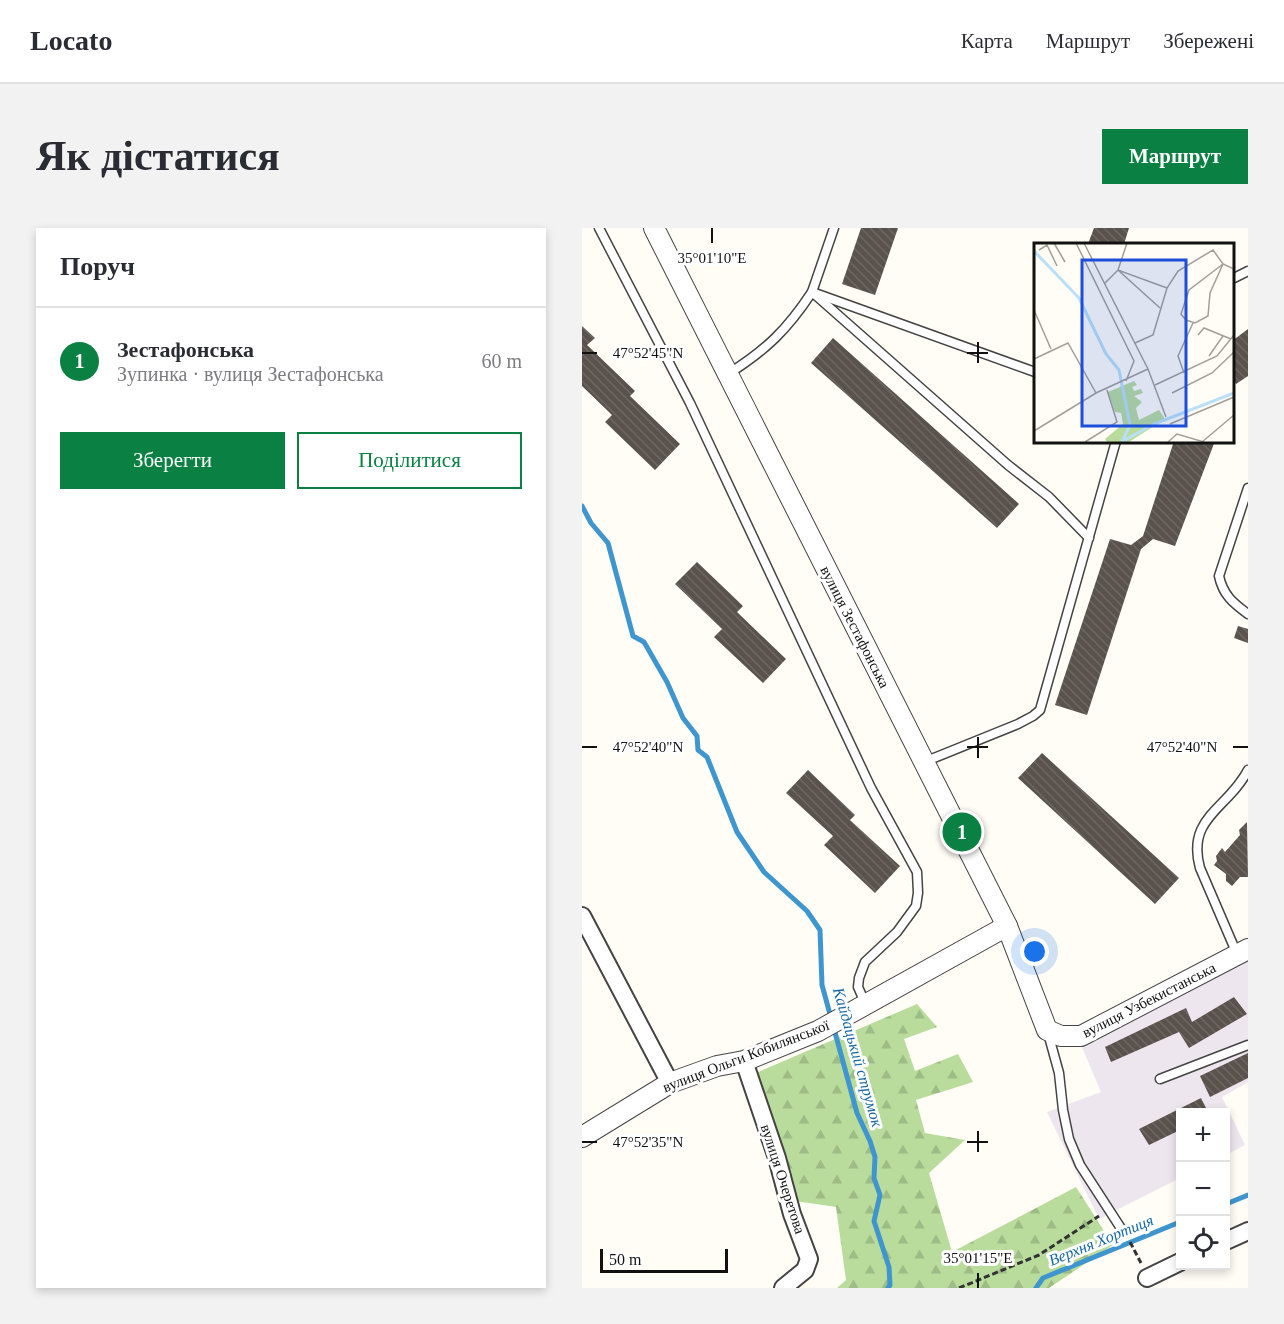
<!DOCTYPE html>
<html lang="uk">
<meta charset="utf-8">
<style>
body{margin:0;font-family:"Times New Roman",serif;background:#f2f2f3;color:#2b2b33}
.controls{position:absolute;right:18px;bottom:18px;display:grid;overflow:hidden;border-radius:0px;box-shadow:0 3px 9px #0003}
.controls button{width:54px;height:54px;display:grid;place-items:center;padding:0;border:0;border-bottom:2px solid #e1e1e2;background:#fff;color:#2b2b33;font:30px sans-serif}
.scale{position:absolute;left:18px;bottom:15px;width:128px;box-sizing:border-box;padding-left:6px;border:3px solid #111;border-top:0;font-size:16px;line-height:21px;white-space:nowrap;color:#111;-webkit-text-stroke:4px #fff;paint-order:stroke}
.you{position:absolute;left:453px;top:724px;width:21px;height:21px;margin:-15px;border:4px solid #fff;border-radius:50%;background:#1a73e8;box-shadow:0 0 0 9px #1a73e833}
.badge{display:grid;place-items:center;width:39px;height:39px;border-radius:50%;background:#0b8043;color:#fff;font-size:20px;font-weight:700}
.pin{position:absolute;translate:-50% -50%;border:3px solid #fff;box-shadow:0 2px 6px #0006}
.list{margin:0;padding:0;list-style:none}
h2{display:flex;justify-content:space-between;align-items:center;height:78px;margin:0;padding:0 24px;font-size:26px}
h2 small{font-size:20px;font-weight:400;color:#7c7c81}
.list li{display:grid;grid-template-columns:39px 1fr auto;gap:18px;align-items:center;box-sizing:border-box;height:108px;padding:0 24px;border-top:2px solid #e1e1e2}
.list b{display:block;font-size:22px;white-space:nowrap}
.list p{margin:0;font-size:20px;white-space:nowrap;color:#7c7c81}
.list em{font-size:20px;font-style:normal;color:#7c7c81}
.actions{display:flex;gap:12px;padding:18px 24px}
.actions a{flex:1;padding:14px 0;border:2px solid #0b8043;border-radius:0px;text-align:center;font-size:21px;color:#0b8043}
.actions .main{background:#0b8043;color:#fff}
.icon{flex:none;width:33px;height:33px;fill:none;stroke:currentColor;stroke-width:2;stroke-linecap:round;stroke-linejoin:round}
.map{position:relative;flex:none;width:666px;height:1060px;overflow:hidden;border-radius:0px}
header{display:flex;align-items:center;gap:36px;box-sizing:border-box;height:84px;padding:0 30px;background:#fff;border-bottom:2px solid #e1e1e2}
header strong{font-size:28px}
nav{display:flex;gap:33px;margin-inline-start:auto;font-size:21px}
.intro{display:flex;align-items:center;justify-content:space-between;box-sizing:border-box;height:144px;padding:0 36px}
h1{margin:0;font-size:42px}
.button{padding:15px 27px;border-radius:0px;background:#0b8043;color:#fff;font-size:21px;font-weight:700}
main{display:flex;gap:36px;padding:0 36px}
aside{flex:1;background:#fff;border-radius:0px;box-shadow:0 3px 9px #0003}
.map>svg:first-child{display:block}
</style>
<header>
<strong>Locato</strong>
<nav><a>Карта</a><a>Маршрут</a><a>Збережені</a></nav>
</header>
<div class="intro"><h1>Як дістатися</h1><a class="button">Маршрут</a></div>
<main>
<aside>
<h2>Поруч<small></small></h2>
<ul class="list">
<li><span class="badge">1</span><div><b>Зестафонська</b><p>Зупинка · вулиця Зестафонська</p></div><em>60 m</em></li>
</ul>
<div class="actions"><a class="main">Зберегти</a><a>Поділитися</a></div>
</aside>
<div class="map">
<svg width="666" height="1060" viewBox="0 0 666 1060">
<defs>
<pattern id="forest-firs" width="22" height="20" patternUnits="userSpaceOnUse" patternTransform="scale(1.5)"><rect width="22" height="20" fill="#b9dc9c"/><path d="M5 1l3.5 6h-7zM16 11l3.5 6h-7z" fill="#9ebc85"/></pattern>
<pattern id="building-back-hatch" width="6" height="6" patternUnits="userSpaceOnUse" patternTransform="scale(1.5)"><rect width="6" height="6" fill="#5a524d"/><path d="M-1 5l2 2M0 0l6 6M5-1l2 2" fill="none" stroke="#6d6662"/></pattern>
</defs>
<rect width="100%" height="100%" fill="#fffdf5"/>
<!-- industrial -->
<path fill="#eee6ef" d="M666 729V854L640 869 663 917 644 927V884H598V950L517 991 465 884 519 864 499 817Z"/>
<!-- forest -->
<path fill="url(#forest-firs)" d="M335 776 355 799 322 811 333 843 376 826 391 854 334 872 343 905 383 912 347 945 370 1024 494 959 531 1017 467 1060H255L264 1052 254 979 213 973 169 847Z"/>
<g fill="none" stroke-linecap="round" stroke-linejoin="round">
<!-- stream -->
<g stroke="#3f96cf" stroke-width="5">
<path d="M0 278 9 295 26 315 51 408 62 414 85 454 101 490 115 508 116 522 125 529 155 604 182 644 225 683 238 702 240 757 275 885 288 913 293 929 292 950 298 967 292 993 307 1039 308 1057 306 1060"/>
<path d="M644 976 666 967"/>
<path d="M454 1060 461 1050 598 994"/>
</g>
</g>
<!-- building -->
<g fill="url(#building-back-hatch)">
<path d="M279 0H316L293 67 260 56Z"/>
<path d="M512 0H547L542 16H506Z"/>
<path d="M0 98 13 110 5 117 53 163 48 168 98 216 73 242 23 194 30 187 0 158Z"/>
<path d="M666 101V148L654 156 650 150V113Z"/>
<path d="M251 110 437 276 415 300 229 135Z"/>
<path d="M592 213H633L593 318 571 311 559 321 505 487 473 477 528 311 549 317 561 308Z"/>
<path d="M115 334 161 378 155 384 204 431 181 455 132 409 140 401 93 356Z"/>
<path d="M656 398 666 401V415L652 410Z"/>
<path d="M460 525 597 650 573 676 436 550Z"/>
<path d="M226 542 273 587 268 592 318 638 293 665 242 617 251 608 204 565Z"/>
<path d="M665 594 666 649H658L650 658 644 653V646L632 637 635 633 634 628 640 620 643 624 658 607 657 602Z"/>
<path d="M652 769 665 786 607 820 597 804 529 834 523 819 604 780 610 794Z"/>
<path d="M666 825V850L628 869 618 848Z"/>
<path d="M619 870 626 884H598V902L567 917 557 901Z"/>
</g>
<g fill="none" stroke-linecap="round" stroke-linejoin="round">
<defs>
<g id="service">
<path d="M17 0 108 175 289 560 335 644 336 665 334 678 315 704 283 734 277 750 276 759 284 777"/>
<path d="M252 0 230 64 426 237 467 269 507 310"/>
<path d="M650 51 666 43"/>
<path d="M146 146C184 122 205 102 230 64L453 144"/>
<path d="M666 260 637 348C641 367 651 375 666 386"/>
<path d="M342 534 436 496 451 488 458 482 534 213"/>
<path d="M655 726 618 640C604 589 646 581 666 542"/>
<path d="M466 805 477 845 481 882 487 911 498 937 542 1005"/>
<path d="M578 851 666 817"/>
</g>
<g id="minor">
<path d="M0 688 88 855"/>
<path d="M162 833 195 930 210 986 227 1031 223 1042 201 1060"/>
<path d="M644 1013 666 1003"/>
<path d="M565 1050 598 1034"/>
</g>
<g id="tertiary">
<path d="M72 0 425 698 465 802 479 808H499L666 721"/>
<path d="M0 909 88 855 135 838 162 833 236 803 425 698"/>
</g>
</defs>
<!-- service casing -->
<use href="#service" stroke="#444" stroke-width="11"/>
<!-- minor casing -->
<use href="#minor" stroke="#444" stroke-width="20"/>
<!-- tertiary casing -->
<use href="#tertiary" stroke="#444" stroke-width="22"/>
<!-- path -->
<g stroke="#333" stroke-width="3" stroke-dasharray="6 3" stroke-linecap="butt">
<path d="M548 1014 559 1035"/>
<path d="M377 1060 457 1027 517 988"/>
</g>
<!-- service -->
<use href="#service" stroke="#fff" stroke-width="8"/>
<!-- minor -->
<use href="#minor" stroke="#fff" stroke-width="16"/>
<!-- tertiary -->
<use href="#tertiary" stroke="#fff" stroke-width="20"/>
</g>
<!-- ticks -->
<path fill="none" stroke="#111" stroke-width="2" d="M130 0V15M396 114V135M0 125H15M385 125H406M396 509V530M0 519H15M385 519H406M651 519H666M396 903V924M0 914H15M385 914H406M396 1045V1060"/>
<g text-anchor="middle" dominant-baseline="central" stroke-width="6" stroke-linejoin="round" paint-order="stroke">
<!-- street labels -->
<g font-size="15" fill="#111" stroke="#fff">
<text transform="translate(273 399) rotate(63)">вулиця Зестафонська</text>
<text transform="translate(567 772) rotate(-27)">вулиця Узбекистанська</text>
<text transform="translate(164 828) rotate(-21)">вулиця Ольги Кобилянської</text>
<text transform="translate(201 951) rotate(72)">вулиця Очеретова</text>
</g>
<!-- water labels -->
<g font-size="16" font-style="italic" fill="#1768a6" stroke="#fff">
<text transform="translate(276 829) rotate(74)">Кайдацький струмок</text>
<text transform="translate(519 1012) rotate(-22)">Верхня Хортиця</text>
</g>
</g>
<!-- overview -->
<g transform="translate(452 15)">
<rect width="200" height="200" fill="#fffdf5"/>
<path d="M100 138 103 142 98 144 100 148 107 146 109 150 100 153 108 159 102 165 105 177 125 167 131 176 95 199H73L71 196 89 181 87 170 81 169 74 149Z" fill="#b9dc9c"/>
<path fill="none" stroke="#b9e0f7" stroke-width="3" d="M0 8 45 55 72 111 85 127 96 182 88 199M89 198 120 181 200 150"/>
<path fill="none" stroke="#a09f9a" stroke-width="1.5" d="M20 0 31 19M42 0 100 118 92 138M50 0 114 126 132 174M93 0 84 27 126 65M5 7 13 2 23 23M189 21 176 50 174 73 161 80 152 77 147 71 155 47ZM71 40 84 27 133 45M0 67 17 106M164 92 170 85 197 96M101 100 119 92 133 45 144 28 179 7 189 21 200 26M175 113 189 93M0 116 34 100 62 150M150 130 144 113 159 80M121 142 183 113 200 92M138 150 178 130 200 109M136 181 200 154M0 188 62 150 114 126M51 199 83 179 73 147M134 199 143 191 170 199M168 199 200 172"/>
<path fill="#1d4ed8" fill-opacity="0.15" stroke="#1d4ed8" stroke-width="3" d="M48 17H152V183H48Z"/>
<rect width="200" height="200" fill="none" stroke="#111" stroke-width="3"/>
</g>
<g font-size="15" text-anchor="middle" fill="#111" stroke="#fff" stroke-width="6" stroke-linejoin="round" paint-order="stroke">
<text x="130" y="35">35°01'10"E</text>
<text x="66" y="130">47°52'45"N</text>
<text x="66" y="524">47°52'40"N</text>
<text x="600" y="524">47°52'40"N</text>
<text x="66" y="919">47°52'35"N</text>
<text x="396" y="1035">35°01'15"E</text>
</g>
</svg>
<div class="controls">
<button>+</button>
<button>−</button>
<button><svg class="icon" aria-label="locate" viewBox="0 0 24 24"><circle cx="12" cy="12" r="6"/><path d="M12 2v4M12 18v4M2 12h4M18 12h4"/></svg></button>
</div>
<div class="scale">50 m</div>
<div class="you"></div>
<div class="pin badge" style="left:380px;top:604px">1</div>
</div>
</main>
